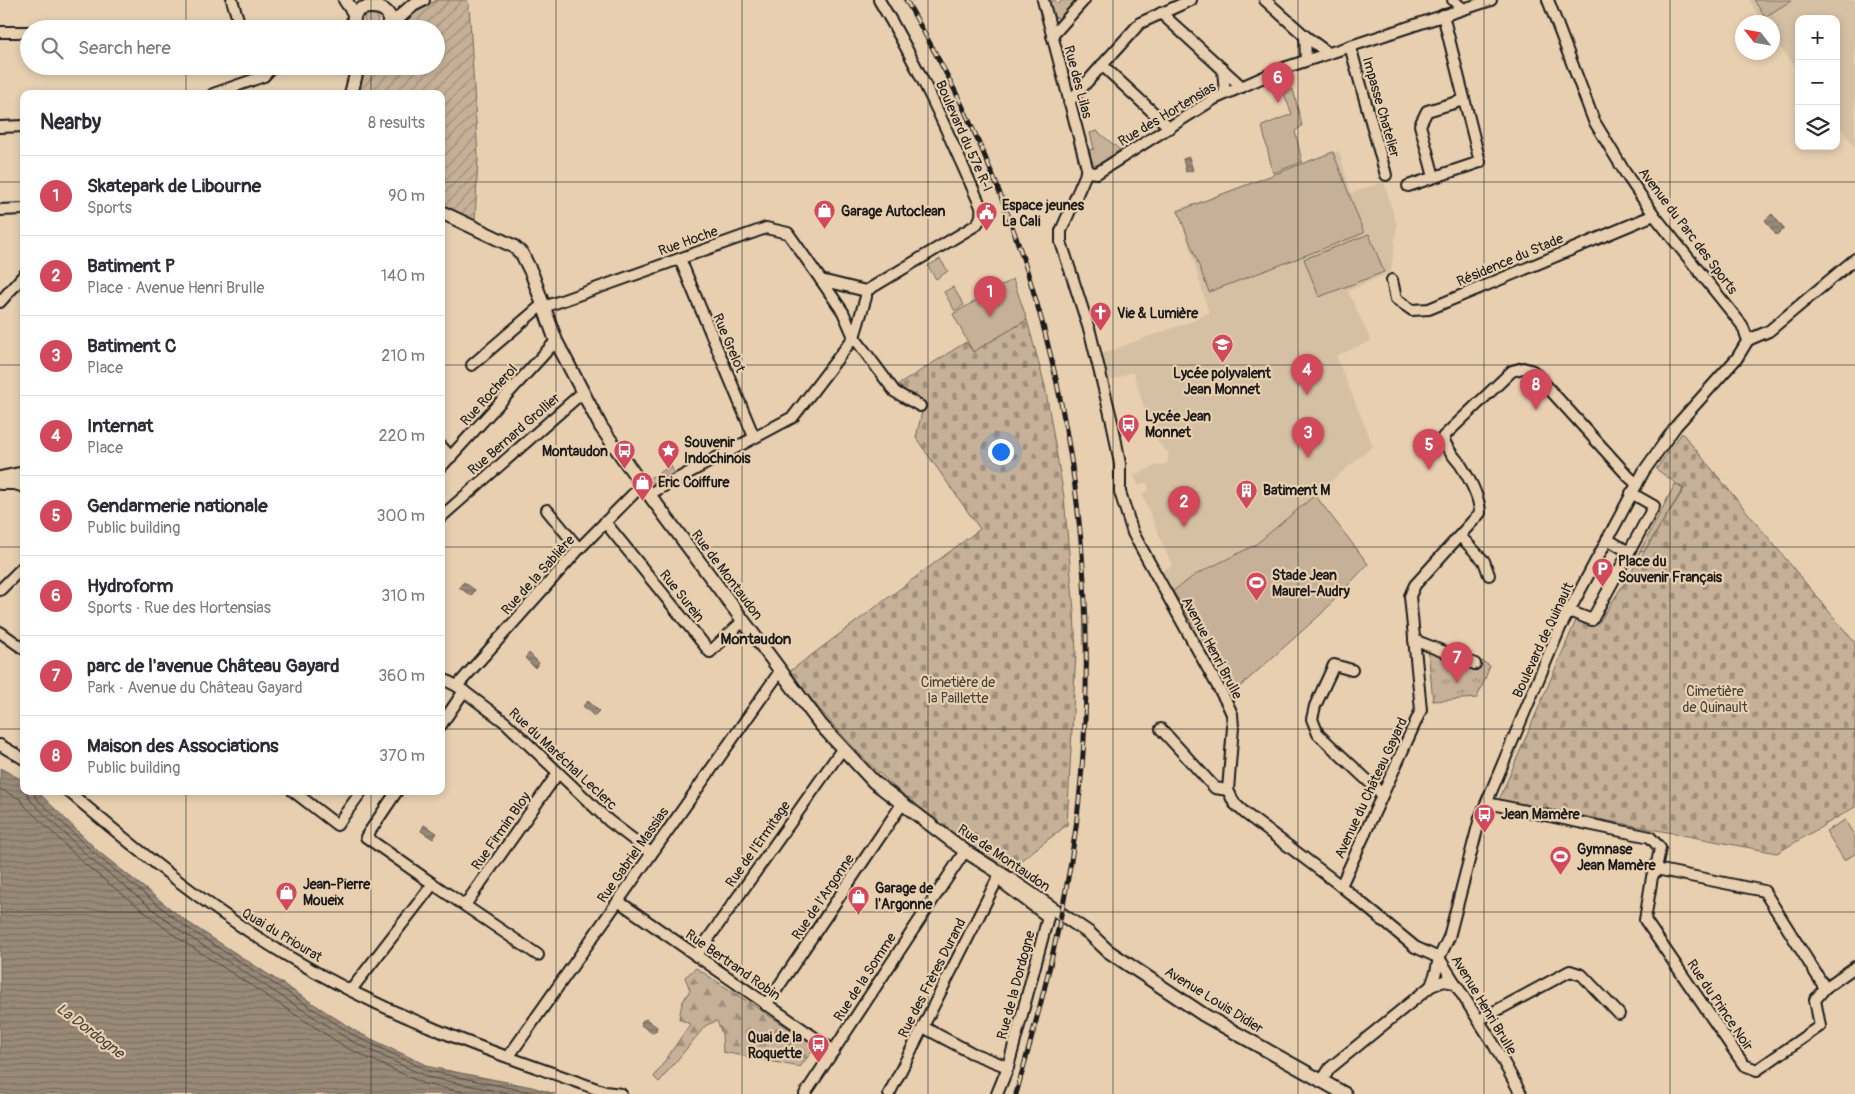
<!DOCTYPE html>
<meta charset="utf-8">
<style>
body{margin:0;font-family:Pangolin,sans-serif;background:#f7f7f7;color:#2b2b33}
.controls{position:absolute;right:15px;top:15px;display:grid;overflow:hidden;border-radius:10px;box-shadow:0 2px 8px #0003}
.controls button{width:45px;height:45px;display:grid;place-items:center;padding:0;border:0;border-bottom:1px solid #e1e1e2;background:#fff;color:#2b2b33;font:25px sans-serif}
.compass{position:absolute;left:1735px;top:15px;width:45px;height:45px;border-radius:50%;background:#fff;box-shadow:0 2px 8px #0003;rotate:301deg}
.you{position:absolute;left:1000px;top:451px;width:18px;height:18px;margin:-12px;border:4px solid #fff;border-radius:50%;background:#1a73e8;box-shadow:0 0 0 8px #1a73e833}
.badge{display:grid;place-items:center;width:32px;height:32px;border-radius:50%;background:#d1495b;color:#fff;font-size:16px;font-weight:700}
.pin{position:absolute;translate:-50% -41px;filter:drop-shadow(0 1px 2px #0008)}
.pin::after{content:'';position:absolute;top:26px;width:18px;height:15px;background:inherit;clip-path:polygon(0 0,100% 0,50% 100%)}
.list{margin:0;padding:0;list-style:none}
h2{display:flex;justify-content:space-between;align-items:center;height:65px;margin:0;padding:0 20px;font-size:21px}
h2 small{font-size:16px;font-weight:400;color:#7c7c81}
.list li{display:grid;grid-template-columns:32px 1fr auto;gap:15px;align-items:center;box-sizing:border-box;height:80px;padding:0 20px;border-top:1px solid #e1e1e2}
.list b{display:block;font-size:19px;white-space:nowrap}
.list p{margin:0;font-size:16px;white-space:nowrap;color:#7c7c81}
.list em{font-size:16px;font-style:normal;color:#7c7c81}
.icon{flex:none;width:28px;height:28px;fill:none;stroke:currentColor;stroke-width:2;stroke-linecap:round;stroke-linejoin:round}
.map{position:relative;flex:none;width:1855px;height:1094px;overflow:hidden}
.search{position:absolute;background:#fff;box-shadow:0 2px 8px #0003;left:20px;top:20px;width:425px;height:55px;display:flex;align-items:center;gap:12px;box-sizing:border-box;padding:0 18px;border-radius:28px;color:#7c7c81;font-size:19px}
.panel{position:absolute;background:#fff;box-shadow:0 2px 8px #0003;left:20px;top:90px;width:425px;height:705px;border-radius:10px}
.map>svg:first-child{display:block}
</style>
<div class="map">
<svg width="1855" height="1094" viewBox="0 0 1855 1094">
<defs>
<pattern id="forest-firs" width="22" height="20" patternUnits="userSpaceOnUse" patternTransform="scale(1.25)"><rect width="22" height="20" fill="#c6b198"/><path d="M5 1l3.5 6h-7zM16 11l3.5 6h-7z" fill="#a08f7b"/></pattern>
<pattern id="cemetery-stones" width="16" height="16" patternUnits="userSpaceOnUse" patternTransform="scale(1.25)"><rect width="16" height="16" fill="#c6b198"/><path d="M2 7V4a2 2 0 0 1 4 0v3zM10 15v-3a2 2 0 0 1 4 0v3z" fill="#a08f7b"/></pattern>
<pattern id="park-tufts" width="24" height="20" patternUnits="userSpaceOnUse" patternTransform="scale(1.25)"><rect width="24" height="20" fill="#c6b198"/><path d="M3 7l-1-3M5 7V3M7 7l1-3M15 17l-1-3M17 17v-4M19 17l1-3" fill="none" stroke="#a08f7b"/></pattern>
<pattern id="garden-furrows" width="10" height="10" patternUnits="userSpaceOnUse" patternTransform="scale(1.25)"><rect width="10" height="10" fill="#c6b198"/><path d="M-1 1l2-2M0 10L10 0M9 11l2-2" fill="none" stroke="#a08f7b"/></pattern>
<pattern id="water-rules" width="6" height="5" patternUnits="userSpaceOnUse" patternTransform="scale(1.25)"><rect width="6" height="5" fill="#998a78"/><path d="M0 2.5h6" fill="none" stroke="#7c7062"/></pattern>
</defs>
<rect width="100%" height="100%" fill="#e7cfb0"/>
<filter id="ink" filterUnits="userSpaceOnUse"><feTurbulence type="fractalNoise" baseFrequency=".02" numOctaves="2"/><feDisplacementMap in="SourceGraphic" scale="10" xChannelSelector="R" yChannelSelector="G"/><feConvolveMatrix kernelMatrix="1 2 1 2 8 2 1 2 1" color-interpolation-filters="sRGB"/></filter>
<g filter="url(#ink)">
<!-- built -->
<g fill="#d6c0a4">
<path d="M1749 0H1855V147L1836 122V19H1799V72L1773 37 1772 22H1763Z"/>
<path d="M1339 151 1351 193 1384 182 1397 226 1391 272 1348 291 1371 341 1336 356 1373 446 1255 545 1195 575 1173 591 1162 571 1172 566 1142 494 1149 489 1146 482 1138 486 1134 475 1155 466 1167 464 1169 453 1158 443 1153 431 1152 417 1146 413 1133 372 1109 381 1102 354 1136 341 1193 321 1209 313 1178 209Z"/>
</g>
<!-- grass -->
<g fill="#c6b198" stroke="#71665a">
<path d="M1049 0H1054L1059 4 1062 0H1077L1061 19 1054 17Z"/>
<path d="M1754 0H1792L1765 17Z"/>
<circle cx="371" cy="19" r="7"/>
<path d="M1293 89 1302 126 1295 131 1302 162 1273 173 1262 126 1292 114 1284 94Z"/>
<path d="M1097 131 1120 150 1097 165H1093L1089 150 1094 149 1090 133Z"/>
<path d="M1333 152 1364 233 1209 292 1178 211Z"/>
<path d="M1369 234 1384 272 1319 297 1304 259Z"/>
<path d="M940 259 948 271 936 279 928 266Z"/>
<path d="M1013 279 1027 320 973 352 953 314Z"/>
<path d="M953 287 964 305 955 311 944 292Z"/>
<path d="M1675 484 1683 489 1644 552 1641 551 1638 555Z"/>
<path d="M1315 495 1368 564 1321 614 1234 692 1173 591 1195 575 1255 545Z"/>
<path d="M1845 820 1855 837V854L1844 860 1826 831Z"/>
</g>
<!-- forest -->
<path fill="url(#forest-firs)" stroke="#71665a" d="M696 968 816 1046 800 1067 723 1052 722 1034 717 1021 706 1025 659 1082 654 1077 690 1024 679 1019 682 1003 690 990 685 977Z"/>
<!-- cemetery -->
<g fill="url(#cemetery-stones)" stroke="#71665a">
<path d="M1027 320 1045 386 1064 497 1074 611 1076 652 1067 825 1007 871 943 827 918 807 911 798 905 796C860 759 826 717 789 672L980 529 916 438 924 403 898 385 966 342 973 352Z"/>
<path d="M1682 433 1855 643V807L1777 853 1499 800 1577 618C1585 622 1592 628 1600 621L1684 489 1656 469Z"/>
</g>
<!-- park -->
<path fill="url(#park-tufts)" stroke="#71665a" d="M1428 649 1478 668 1482 661 1490 666 1477 698 1433 701Z"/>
<!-- garden -->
<g fill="url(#garden-furrows)" stroke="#71665a">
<path d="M437 0H467L469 4 478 157 475 222 441 206V94H358L364 66H436V29H391L406 16Z"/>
<path d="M671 466 675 475 653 483 646 480Z"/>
</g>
<!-- water -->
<g fill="url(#water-rules)" stroke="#675e53">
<path d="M1189 157 1193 170 1186 172 1183 159Z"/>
<path d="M1772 214 1784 229 1776 235 1765 220Z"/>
<path d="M464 582 475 590 471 596 459 587Z"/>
<path d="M529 653 539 663 535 668 525 658Z"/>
<path d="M588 701 599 711 594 716 583 706Z"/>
<path d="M0 768 24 781V791H37L99 852 186 921 357 1032 430 1067 532 1087 555 1094H0Z"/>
<path d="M424 825 437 833 433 839 421 831Z"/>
<path d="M646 1019 657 1027 656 1031 652 1033 641 1025 642 1021Z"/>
</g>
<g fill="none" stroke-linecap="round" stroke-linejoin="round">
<!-- shore -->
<g stroke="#4e4841" stroke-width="1">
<path d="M0 789 20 799 26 807 87 866 175 936 347 1048 424 1084 473 1094"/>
<path d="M26 791 31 801 92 860 179 930 351 1041 427 1077 512 1094"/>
<path d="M34 791 35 797 96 855 183 925 355 1036 429 1071 539 1094"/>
</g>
<defs>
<g id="minor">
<path d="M232 0 241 29"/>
<path d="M1043 0 1087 168 1085 176 1061 231V242L1090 332 1113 426 1120 464V492L1133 533 1227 703 1232 714 1233 727 1228 790 1234 803 1246 814 1341 886 1415 947 1439 958 1493 1043 1521 1094"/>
<path d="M1265 0 1305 36"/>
<path d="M1453 0 1463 9"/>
<path d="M1548 0 1594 121 1626 174 1654 215 1742 325 1748 340"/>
<path d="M1161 13 1242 87"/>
<path d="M0 32H29"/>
<path d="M1052 36 1084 0"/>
<path d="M1350 46 1386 175"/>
<path d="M1306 60 1305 36 1328 53"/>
<path d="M1102 65 1170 128"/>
<path d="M1223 69 1225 94"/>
<path d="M213 94 264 76 273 66"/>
<path d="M1069 102 1140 23 1191 0"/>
<path d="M0 127 24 126"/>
<path d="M1086 172 1097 173 1214 99 1284 68 1491 0"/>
<path d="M1434 177 1420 125 1427 111 1464 100"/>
<path d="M1408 186 1480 162 1443 15"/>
<path d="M0 210 24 209"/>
<path d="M680 259 754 437"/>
<path d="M1392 280 1396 299 1412 310 1429 309 1654 215"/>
<path d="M866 291 976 225C981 219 982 215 981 207 950 137 919 66 879 0"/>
<path d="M0 302 24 275"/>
<path d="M544 307 766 228 788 233 821 280"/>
<path d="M1748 340 1769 331 1855 259"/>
<path d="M472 365 543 304"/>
<path d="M441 446 451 457"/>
<path d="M441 467 556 341"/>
<path d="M649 494 793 417 854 337 866 297V291L821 280 843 312 854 337 895 392 920 406"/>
<path d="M547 510 579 549"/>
<path d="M441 517 583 392"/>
<path d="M605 522 710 652 743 621"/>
<path d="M1460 536 1484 561 1489 575"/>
<path d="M1607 539 1629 552"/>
<path d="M0 590 24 566"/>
<path d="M1569 611 1592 620 1654 506 1631 493"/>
<path d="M0 632 24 649"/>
<path d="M1414 640 1475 664"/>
<path d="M1352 670 1334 665 1315 706 1312 719 1318 734 1382 794"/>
<path d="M441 678 457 686 506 723 609 821 651 853"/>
<path d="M457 686 579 549 642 485"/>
<path d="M441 725 464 691"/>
<path d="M1161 729 1215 788 1228 790"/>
<path d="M0 745 24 759"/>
<path d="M68 791C137 850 208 908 286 955 331 982 379 1006 428 1026 485 1051 546 1070 605 1092L621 1094"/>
<path d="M293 791 337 825 361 792 359 791"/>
<path d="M1487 803 1650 837 1660 848 1656 869 1764 891 1825 988"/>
<path d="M1656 869 1652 877 1645 920 1744 1065 1757 1070 1820 1026 1815 1000 1825 988 1855 967"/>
<path d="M433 884 538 955"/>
<path d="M1341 886 1421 710 1410 596 1415 585 1480 513C1480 497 1469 478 1460 464 1453 455 1446 449 1443 437L1512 371 1523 368 1533 371 1629 477 1637 484"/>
<path d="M618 901 834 1051"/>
<path d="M465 905 558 773"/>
<path d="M696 956 843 748"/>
<path d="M1431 986 1436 972 1439 958 1449 937 1480 818 1560 628 1644 471 1676 426 1737 358 1748 340"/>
<path d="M351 990 433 884 366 837 397 791"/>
<path d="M766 1005 902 804"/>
<path d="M1479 1020 1570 971 1582 975 1619 1014"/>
<path d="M923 1027 972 1053 1008 1067"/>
<path d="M509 1056 781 670"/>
<path d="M1321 1082 1330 1068 1431 986 1444 981 1454 983"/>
<path d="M805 1094 965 851"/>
<path d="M889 1094 1000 874"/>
<path d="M997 1094 1008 1067 1048 917 1004 884 1000 874"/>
</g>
<g id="major">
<path d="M345 0 354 13"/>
<path d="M357 29C339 0 402 0 387 27"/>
<path d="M386 29 413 5 423 0"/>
<path d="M351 94 358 66"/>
<path d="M441 212 513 246 522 254 532 274 556 341 601 427 642 485 821 725 874 782 965 851 1011 880 1089 933 1108 951 1204 1015 1345 1094"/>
<path d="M0 478 24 473"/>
<path d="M0 483H15L24 486"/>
</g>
</defs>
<!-- minor casing -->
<use href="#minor" stroke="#1c1c1c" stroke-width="14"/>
<!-- major casing -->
<use href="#major" stroke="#1c1c1c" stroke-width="16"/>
<!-- minor -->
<use href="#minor" stroke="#e7cfb0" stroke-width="10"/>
<!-- major -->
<use href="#major" stroke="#e7cfb0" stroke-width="12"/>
<defs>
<path id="rail" d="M906 0C927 38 949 76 967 116 1071 340 1106 583 1076 827 1064 918 1041 1006 1016 1094"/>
</defs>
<!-- rail casing -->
<use href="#rail" stroke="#1c1c1c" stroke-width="5"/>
<!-- rail -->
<use href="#rail" stroke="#e7cfb0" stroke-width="3" stroke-dasharray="9" stroke-linecap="butt"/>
</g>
</g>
<!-- grid -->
<path fill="none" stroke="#1c1c1c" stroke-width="1" stroke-opacity="0.55" d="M186 0V29M371 0V29M556 0V1094M742 0V1094M928 0V1094M1113 0V1094M1298 0V1094M1484 0V1094M1670 0V1094M186 66V94M371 66V94M0 182H24M441 182H1855M0 365H24M441 365H1855M0 547H24M441 547H1855M0 729H24M441 729H1855M186 791V1094M371 791V1094M0 912H1855"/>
<!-- icons -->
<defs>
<symbol id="shop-pin" viewBox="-11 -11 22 30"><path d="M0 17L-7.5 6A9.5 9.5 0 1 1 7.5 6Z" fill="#d1495b" stroke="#e7cfb0"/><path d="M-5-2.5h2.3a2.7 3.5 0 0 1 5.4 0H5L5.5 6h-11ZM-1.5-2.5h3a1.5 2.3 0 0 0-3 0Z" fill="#fff"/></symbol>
<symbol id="civic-pin" viewBox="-11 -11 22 30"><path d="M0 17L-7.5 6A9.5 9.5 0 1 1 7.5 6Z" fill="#d1495b" stroke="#e7cfb0"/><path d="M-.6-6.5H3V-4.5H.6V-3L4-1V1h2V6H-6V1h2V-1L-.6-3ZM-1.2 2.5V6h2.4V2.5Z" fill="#fff"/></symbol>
<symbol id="church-pin" viewBox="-11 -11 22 30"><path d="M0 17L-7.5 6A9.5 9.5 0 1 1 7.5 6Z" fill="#d1495b" stroke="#e7cfb0"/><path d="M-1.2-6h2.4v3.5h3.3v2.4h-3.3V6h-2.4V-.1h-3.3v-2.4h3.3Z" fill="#fff"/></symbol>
<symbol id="school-pin" viewBox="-11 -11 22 30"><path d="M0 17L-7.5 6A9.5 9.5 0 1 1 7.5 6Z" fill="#d1495b" stroke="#e7cfb0"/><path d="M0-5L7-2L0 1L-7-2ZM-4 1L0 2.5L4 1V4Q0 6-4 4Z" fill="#fff"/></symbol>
<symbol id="bus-pin" viewBox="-11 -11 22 30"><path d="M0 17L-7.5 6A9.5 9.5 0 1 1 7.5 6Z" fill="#d1495b" stroke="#e7cfb0"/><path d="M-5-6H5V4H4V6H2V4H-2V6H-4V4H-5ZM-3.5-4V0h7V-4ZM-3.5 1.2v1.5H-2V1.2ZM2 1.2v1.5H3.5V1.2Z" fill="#fff"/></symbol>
<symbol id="sight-pin" viewBox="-11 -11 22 30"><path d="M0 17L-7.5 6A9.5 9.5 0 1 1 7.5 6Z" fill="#d1495b" stroke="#e7cfb0"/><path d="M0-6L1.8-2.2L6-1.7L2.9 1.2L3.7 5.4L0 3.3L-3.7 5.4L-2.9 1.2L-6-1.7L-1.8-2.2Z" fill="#fff"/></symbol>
<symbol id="building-pin" viewBox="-11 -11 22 30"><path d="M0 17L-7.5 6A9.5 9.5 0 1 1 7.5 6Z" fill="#d1495b" stroke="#e7cfb0"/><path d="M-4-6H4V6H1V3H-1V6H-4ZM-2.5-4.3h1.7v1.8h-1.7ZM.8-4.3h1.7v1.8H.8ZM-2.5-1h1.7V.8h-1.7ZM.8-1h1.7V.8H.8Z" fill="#fff"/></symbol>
<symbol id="parking-pin" viewBox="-11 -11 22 30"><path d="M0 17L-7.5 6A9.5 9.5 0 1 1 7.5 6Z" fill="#d1495b" stroke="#e7cfb0"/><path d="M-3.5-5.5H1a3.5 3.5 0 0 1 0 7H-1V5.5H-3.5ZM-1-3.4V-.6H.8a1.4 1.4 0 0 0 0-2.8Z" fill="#fff"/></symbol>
<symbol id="stadium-pin" viewBox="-11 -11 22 30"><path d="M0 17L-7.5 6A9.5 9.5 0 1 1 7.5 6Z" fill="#d1495b" stroke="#e7cfb0"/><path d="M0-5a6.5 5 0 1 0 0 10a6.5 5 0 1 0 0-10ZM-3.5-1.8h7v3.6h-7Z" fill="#fff"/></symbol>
</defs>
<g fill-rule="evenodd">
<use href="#shop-pin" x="812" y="198" width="25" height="34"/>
<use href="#civic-pin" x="974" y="200" width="25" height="34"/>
<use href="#church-pin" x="1088" y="300" width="25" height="34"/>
<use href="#school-pin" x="1210" y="332" width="25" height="34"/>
<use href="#bus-pin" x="1116" y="412" width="25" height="34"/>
<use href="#sight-pin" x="656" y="438" width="25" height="34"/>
<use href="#bus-pin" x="612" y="438" width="25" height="34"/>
<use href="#shop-pin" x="630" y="470" width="25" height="34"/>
<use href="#building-pin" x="1234" y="478" width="25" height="34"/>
<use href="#parking-pin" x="1590" y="556" width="25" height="34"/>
<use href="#stadium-pin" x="1244" y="570" width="25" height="34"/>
<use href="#bus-pin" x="1472" y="802" width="25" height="34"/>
<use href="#stadium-pin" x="1548" y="844" width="25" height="34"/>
<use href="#shop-pin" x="274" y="880" width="25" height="34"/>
<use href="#shop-pin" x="846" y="884" width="25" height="34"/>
<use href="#bus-pin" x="806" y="1032" width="25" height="34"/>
</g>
<g text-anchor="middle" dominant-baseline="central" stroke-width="4.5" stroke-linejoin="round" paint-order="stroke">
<!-- street labels -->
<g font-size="14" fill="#1c1c1c" stroke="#e7cfb0">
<text transform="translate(1078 82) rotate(75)">Rue des Lilas</text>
<text transform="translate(1381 107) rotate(74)">Impasse Chatelier</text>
<text transform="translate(1167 114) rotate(-31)">Rue des Hortensias</text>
<text transform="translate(964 136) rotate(66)">Boulevard du 57e R-I</text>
<text transform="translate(1688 231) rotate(53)">Avenue du Parc des Sports</text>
<text transform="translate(688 241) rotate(-20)">Rue Hoche</text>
<text transform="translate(1510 260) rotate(-23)">Résidence du Stade</text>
<text transform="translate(729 343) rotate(67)">Rue Grelot</text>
<text transform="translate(489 395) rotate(-48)">Rue Rocherol</text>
<text transform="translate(514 434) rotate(-41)">Rue Bernard Grollier</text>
<text transform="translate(538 575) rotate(-48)">Rue de la Sablière</text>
<text transform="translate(727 575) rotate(53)">Rue de Montaudon</text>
<text transform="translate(682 596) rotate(51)">Rue Surein</text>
<text transform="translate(1543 640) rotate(-65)">Boulevard de Quinault</text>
<text transform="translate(1212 648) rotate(62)">Avenue Henri Brulle</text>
<text transform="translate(563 759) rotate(43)">Rue du Maréchal Leclerc</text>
<text transform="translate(1371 788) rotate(-65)">Avenue du Château Gayard</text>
<text transform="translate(501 831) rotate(-55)">Rue Firmin Bloy</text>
<text transform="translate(758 844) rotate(-55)">Rue de l'Ermitage</text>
<text transform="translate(633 855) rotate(-55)">Rue Gabriel Massias</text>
<text transform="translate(1004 858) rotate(34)">Rue de Montaudon</text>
<text transform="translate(823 897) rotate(-56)">Rue de l'Argonne</text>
<text transform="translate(282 935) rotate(31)">Quai du Priourat</text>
<text transform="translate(733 965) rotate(35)">Rue Bertrand Robin</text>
<text transform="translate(865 977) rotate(-57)">Rue de la Somme</text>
<text transform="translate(932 978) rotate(-63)">Rue des Frères Durand</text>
<text transform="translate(1016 985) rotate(-75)">Rue de la Dordogne</text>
<text transform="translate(1214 1000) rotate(32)">Avenue Louis Didier</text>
<text transform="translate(1484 1005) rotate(59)">Avenue Henri Brulle</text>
<text transform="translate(1720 1005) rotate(56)">Rue du Prince Noir</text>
</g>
<!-- poi labels -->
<g font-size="14" font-weight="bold" fill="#1c1c1c" stroke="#e7cfb0" text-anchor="start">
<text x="1002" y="205">Espace jeunes<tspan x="1002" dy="16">La Cali</tspan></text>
<text x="841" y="211">Garage Autoclean</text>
<text x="1117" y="313">Vie &amp; Lumière</text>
<text x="1222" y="373" text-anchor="middle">Lycée polyvalent<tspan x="1222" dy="16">Jean Monnet</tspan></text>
<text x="1145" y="416">Lycée Jean<tspan x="1145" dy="16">Monnet</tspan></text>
<text x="684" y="442">Souvenir<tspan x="684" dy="16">Indochinois</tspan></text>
<text x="608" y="451" text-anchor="end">Montaudon</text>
<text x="658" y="482">Eric Coiffure</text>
<text x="1263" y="490">Batiment M</text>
<text x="1618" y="561">Place du<tspan x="1618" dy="16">Souvenir Français</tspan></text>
<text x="1272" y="575">Stade Jean<tspan x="1272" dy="16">Maurel-Audry</tspan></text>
<text x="1501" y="814">Jean Mamère</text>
<text x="1577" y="849">Gymnase<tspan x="1577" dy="16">Jean Mamère</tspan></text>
<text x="303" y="884">Jean-Pierre<tspan x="303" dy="16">Moueix</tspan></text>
<text x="875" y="888">Garage de<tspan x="875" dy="16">l'Argonne</tspan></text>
<text x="802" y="1037" text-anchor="end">Quai de la<tspan x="802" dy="16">Roquette</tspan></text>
</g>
<!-- park labels -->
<g font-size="14" fill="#46413b" stroke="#e7cfb0">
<text x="958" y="682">Cimetière de<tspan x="958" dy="16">la Paillette</tspan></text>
<text x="1715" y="691">Cimetière<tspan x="1715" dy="16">de Quinault</tspan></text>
</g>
<!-- neighbourhood labels -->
<g font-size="15" font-weight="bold" fill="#1c1c1c" stroke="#e7cfb0">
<text x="756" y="639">Montaudon</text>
</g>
<!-- water labels -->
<g font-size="15" font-style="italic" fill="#48423c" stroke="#e7cfb0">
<text transform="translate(90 1031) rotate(37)">La Dordogne</text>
</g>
</g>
</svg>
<div class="controls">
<button>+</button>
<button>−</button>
<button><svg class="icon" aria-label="layers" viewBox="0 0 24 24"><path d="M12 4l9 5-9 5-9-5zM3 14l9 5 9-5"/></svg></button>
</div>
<svg class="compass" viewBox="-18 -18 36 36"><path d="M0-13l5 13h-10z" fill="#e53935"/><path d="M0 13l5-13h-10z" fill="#7c7c81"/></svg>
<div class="you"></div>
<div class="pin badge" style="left:990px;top:317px">1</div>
<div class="pin badge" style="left:1184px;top:527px">2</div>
<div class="pin badge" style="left:1308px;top:458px">3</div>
<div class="pin badge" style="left:1307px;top:395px">4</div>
<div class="pin badge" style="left:1429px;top:470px">5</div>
<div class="pin badge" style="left:1278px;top:103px">6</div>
<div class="pin badge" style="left:1457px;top:683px">7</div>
<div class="pin badge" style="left:1536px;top:410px">8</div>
<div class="search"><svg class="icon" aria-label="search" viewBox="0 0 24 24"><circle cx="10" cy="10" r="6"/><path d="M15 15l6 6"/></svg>Search here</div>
<section class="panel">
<h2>Nearby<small>8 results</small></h2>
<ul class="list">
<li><span class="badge">1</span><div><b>Skatepark de Libourne</b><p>Sports</p></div><em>90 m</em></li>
<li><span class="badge">2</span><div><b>Batiment P</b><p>Place · Avenue Henri Brulle</p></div><em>140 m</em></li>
<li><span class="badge">3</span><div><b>Batiment C</b><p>Place</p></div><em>210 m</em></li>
<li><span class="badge">4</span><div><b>Internat</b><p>Place</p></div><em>220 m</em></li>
<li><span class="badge">5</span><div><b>Gendarmerie nationale</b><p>Public building</p></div><em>300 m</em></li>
<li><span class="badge">6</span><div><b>Hydroform</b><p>Sports · Rue des Hortensias</p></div><em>310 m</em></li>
<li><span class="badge">7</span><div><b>parc de l'avenue Château Gayard</b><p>Park · Avenue du Château Gayard</p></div><em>360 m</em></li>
<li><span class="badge">8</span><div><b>Maison des Associations</b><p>Public building</p></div><em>370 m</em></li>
</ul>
</section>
</div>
